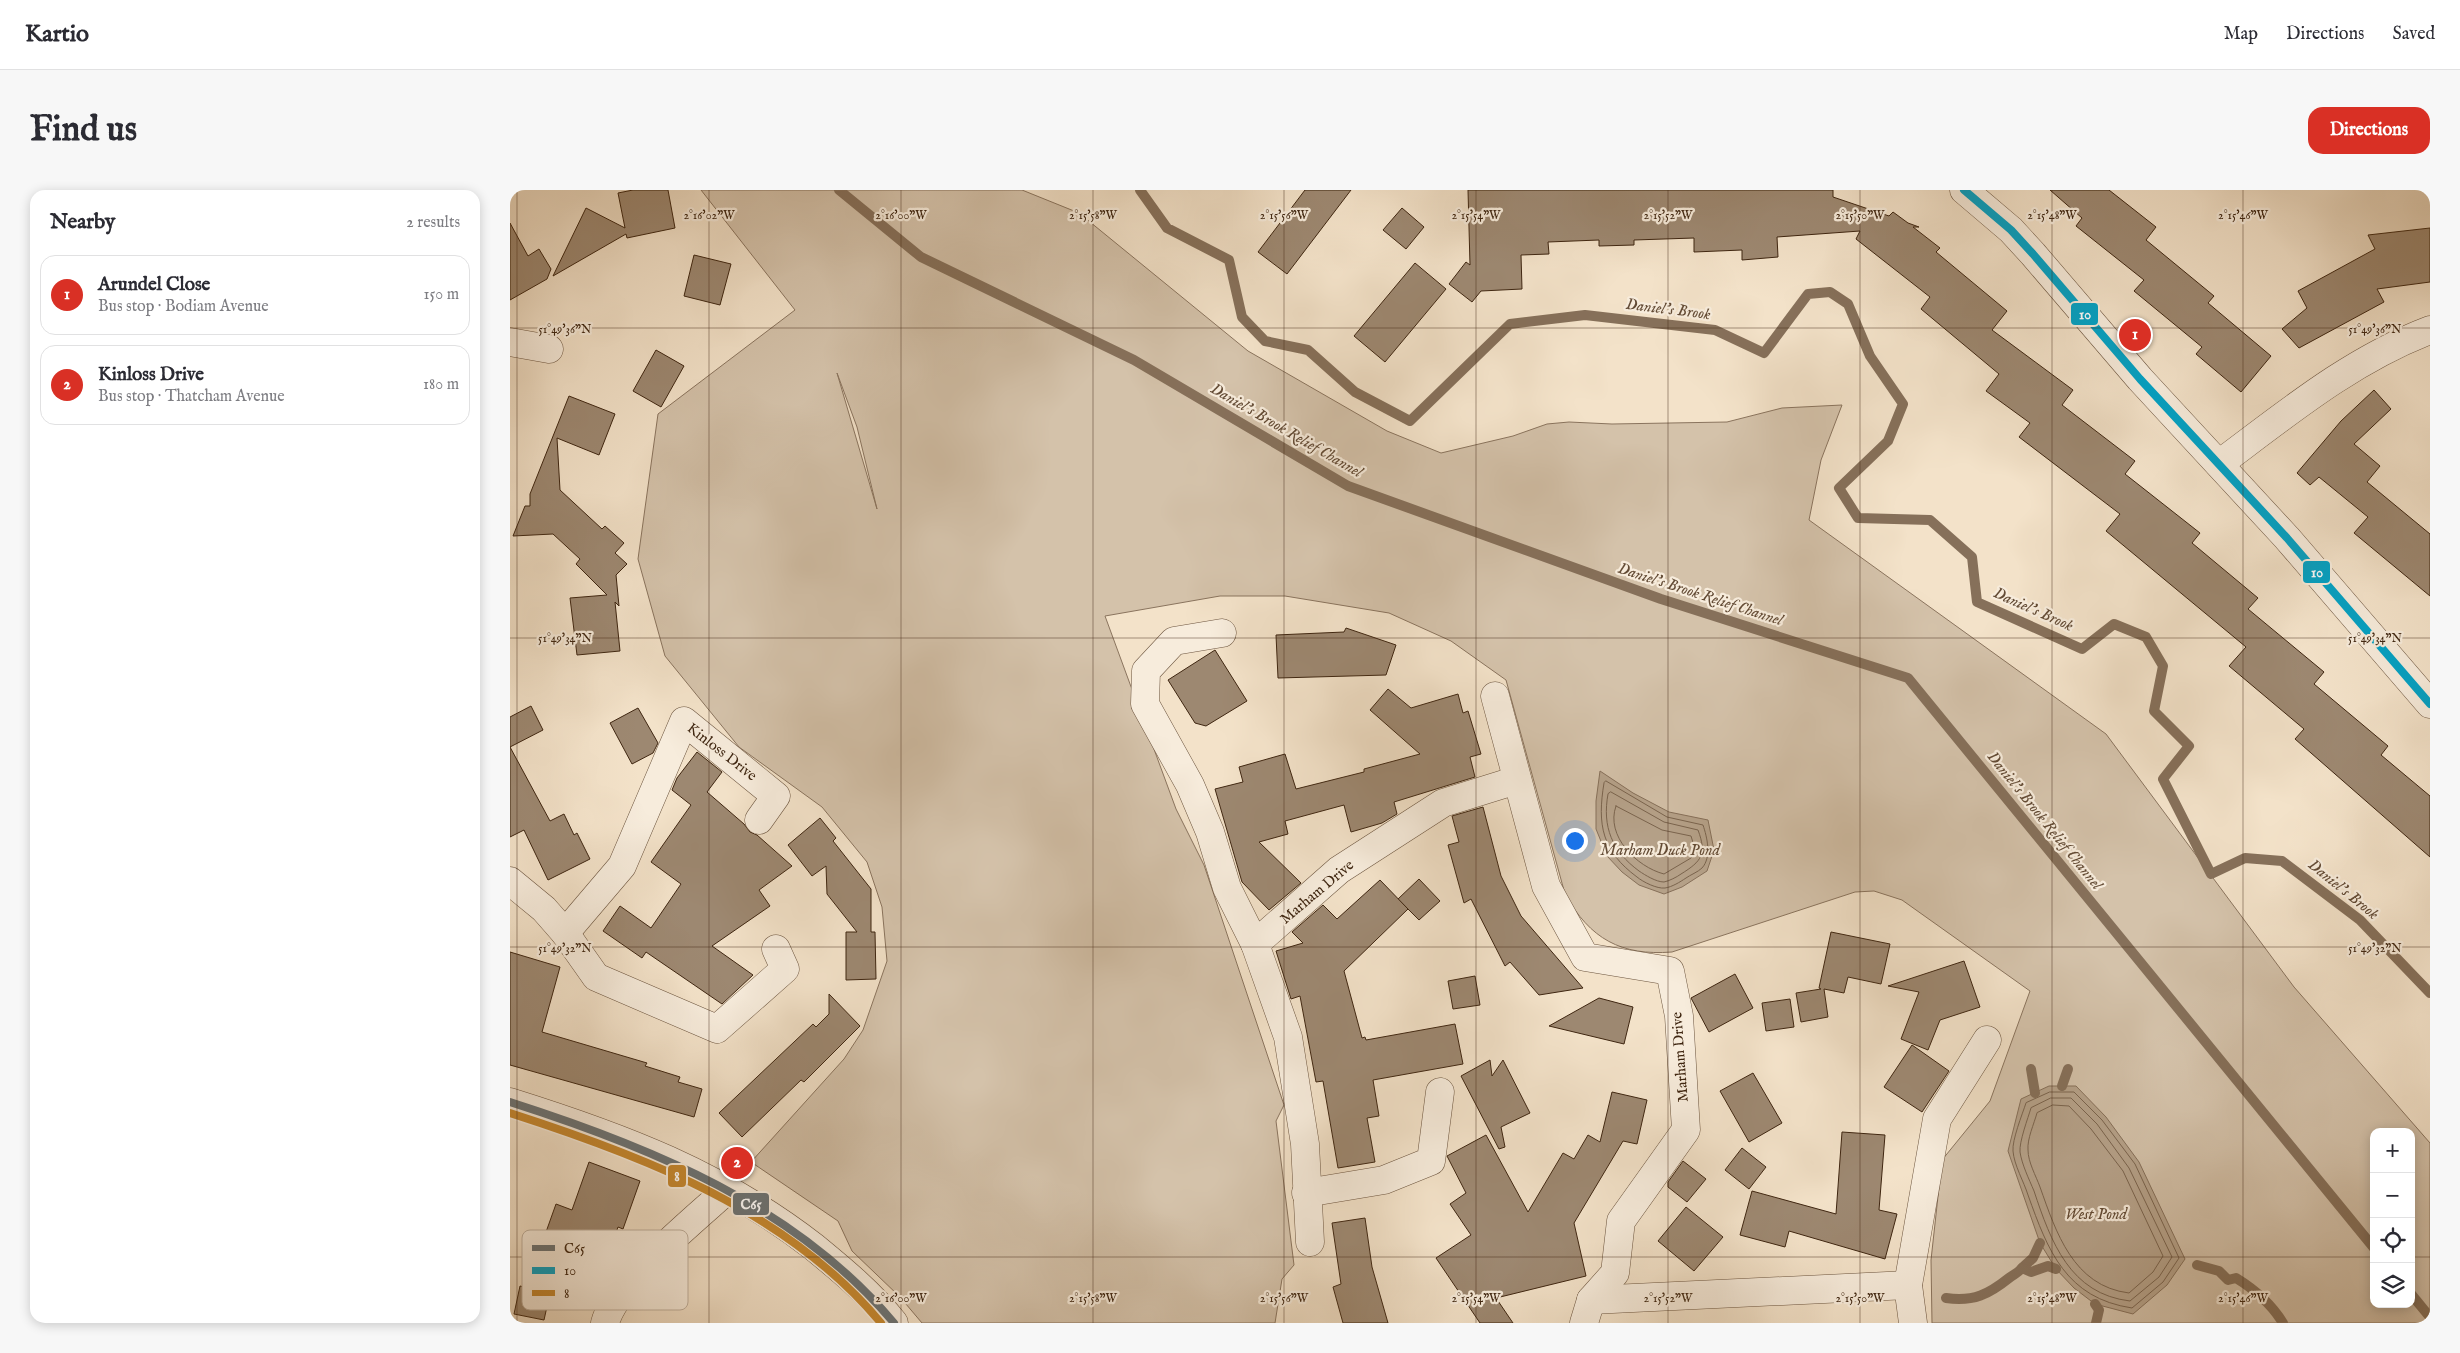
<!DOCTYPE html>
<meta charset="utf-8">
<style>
body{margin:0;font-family:"IM FELL English",serif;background:#f7f7f7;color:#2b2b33}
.controls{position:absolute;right:15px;bottom:15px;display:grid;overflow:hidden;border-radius:10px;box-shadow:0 2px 12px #0003}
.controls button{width:45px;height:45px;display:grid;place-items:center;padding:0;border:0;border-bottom:1px solid #e1e1e2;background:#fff;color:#2b2b33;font:25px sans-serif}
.you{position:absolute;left:1064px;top:650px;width:18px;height:18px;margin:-12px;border:4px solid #fff;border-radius:50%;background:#1a73e8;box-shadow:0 0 0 8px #1a73e833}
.badge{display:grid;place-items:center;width:32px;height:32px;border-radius:50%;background:#d93025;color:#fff;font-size:16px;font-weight:700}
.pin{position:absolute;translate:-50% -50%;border:2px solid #fff;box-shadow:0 1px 5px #0006}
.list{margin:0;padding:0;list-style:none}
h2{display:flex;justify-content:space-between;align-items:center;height:65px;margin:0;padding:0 20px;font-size:21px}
h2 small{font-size:16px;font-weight:400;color:#7c7c81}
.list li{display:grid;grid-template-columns:32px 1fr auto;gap:15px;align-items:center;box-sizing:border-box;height:80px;margin:0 10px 10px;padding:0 10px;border:1px solid #e1e1e2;border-radius:15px}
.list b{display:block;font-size:19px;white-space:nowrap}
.list p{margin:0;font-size:16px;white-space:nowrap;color:#7c7c81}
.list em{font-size:16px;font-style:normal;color:#7c7c81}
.icon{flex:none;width:28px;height:28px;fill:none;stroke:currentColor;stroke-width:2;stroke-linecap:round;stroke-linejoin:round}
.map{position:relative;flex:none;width:1920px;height:1133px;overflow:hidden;border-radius:15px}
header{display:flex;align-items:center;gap:30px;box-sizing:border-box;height:70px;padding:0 25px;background:#fff;border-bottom:1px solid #e1e1e2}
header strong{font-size:24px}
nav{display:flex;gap:28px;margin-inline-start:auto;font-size:18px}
.intro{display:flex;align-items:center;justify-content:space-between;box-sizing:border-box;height:120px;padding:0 30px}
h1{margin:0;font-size:35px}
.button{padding:12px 22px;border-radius:15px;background:#d93025;color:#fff;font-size:18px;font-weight:700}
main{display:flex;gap:30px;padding:0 30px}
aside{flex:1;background:#fff;border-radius:15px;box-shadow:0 2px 12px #0003}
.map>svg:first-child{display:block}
</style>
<header>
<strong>Kartio</strong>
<nav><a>Map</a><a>Directions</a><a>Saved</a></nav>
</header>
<div class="intro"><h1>Find us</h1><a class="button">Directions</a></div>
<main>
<aside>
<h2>Nearby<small>2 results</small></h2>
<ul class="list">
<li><span class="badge">1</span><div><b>Arundel Close</b><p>Bus stop · Bodiam Avenue</p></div><em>150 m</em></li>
<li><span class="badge">2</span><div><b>Kinloss Drive</b><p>Bus stop · Thatcham Avenue</p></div><em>180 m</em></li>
</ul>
</aside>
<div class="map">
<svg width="1920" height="1133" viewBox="0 0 1920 1133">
<rect width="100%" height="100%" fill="#f3e2c9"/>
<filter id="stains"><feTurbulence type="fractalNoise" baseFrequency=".004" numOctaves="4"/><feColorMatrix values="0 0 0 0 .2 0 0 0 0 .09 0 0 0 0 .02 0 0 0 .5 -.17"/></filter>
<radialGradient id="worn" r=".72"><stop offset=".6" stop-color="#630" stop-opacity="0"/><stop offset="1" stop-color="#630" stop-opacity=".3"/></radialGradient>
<!-- green -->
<path fill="#d4c2aa" stroke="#8a745e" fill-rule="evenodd" d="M191 0H512L569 23 738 161 877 241 931 263 1003 246 1037 234 1059 232 1102 234 1217 232 1272 218 1332 215 1311 270 1299 330 1596 544 1784 797 1920 953V1133H1422L1421 1070 1432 970 1480 911 1520 801 1392 710 1364 701 1345 702 1162 762C1111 766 1080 749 1055 704L996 490 941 451 879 423 775 406H710L595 426 666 619 694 675 774 915 766 931 784 1075 772 1089 765 1133H412L390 1107 342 1061 328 1031 241 972 334 869 353 840 377 771 372 717 357 672 312 617 229 557 155 466 128 369 148 224 285 120ZM327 183 347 237 367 319ZM1864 942H1901V1114H1864Z"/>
<!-- water -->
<g fill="#b6a28a" stroke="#86705a">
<path d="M1090 581 1123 603 1159 622 1198 630 1204 660 1197 681 1172 697 1154 704 1129 695 1112 682 1097 666 1086 639V611Z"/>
<path d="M1539 896H1566L1596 927 1629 972 1675 1069 1657 1095 1623 1124 1585 1114 1564 1098 1546 1079 1530 1053 1498 961 1511 909Z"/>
</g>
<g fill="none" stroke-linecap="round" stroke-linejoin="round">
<!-- shore -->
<g stroke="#7a644e" stroke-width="1">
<path d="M1096 591 1157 627 1193 635C1197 647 1202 667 1192 678 1188 682 1180 685 1176 688 1170 692 1162 697 1155 698 1147 699 1133 692 1127 687 1092 661 1087 635 1094 593Z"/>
<path d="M1101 602 1154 632 1188 640C1197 664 1192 671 1171 684 1167 687 1159 691 1154 692 1146 692 1135 685 1129 681 1102 661 1092 637 1098 604Z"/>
<path d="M1106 616 1152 640 1181 646 1185 659 1181 668 1154 684C1127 677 1095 646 1106 616Z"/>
<path d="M1540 902H1564L1592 930 1625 974 1669 1068 1653 1092 1622 1118C1556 1108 1538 1061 1518 1005 1514 992 1504 975 1503 961 1502 950 1512 925 1516 913Z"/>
<path d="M1541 908H1561L1587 934 1619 978 1662 1067 1649 1087 1620 1111C1560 1104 1541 1052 1524 1001 1519 989 1512 975 1510 962 1509 952 1518 928 1521 918Z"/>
<path d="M1543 915 1559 916 1581 939 1613 981 1653 1066 1643 1082 1619 1103C1563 1096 1546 1042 1530 997 1526 986 1518 972 1518 960 1517 949 1524 934 1527 923Z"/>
</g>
<!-- stream -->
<g stroke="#86705a" stroke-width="10">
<path d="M329 0 411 67 624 170 838 296 1151 409 1398 488 1864 1058"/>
<path d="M630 0 657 38 719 70 732 127 755 151 798 160 845 202 900 231 1000 134 1075 125 1205 140 1254 163 1298 104 1320 102 1338 114 1360 166 1393 214 1378 251 1329 298 1348 328 1420 330 1462 367 1467 412 1572 459 1604 434 1636 447 1653 476 1644 521 1679 556 1653 589 1701 684 1735 668 1772 671 1850 730 1920 803"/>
<path d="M1521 879 1525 903"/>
<path d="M1552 896 1558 879"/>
<path d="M1687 1075 1709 1081 1718 1090 1726 1088C1744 1099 1762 1115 1773 1133"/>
<path d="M1512 1078 1523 1068 1530 1053"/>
<path d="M1901 1104 1920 1127"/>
<path d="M1436 1108C1464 1112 1479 1104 1499 1088 1504 1084 1508 1083 1512 1078L1521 1082 1538 1076 1546 1079"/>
<path d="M1585 1114 1589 1120 1586 1133"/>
</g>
</g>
<!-- building -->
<g fill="#9d8871" stroke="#3f2611">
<path d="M123 0H158L165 38 117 48 116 44 43 86 76 18 115 38 108 3Z"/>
<path d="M795 0H841L777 84 748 62Z"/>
<path d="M958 0H1323V7L1379 26 1383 22 1398 33 1409 37H1403L1430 58 1426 62 1497 121 1482 140 1563 200 1552 215 1625 271 1615 284 1690 343 1682 353 1748 408 1738 419 1814 482 1804 494 1878 556 1871 565 1920 606V667L1785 549 1794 539 1719 476 1736 457 1596 341 1610 324 1509 247 1520 233 1476 201 1489 184 1411 119 1420 107 1346 49 1350 41 1267 47 1268 67 1232 70V60L1184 62V48L1124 50V55L1089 56V50L1038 52 1039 64 1011 65 1012 99 971 101 962 112 939 94 956 72 960 75Z"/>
<path d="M1540 0H1599L1646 37 1636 50 1704 106 1698 113 1761 166 1731 202 1686 164 1692 157 1624 101 1634 90 1566 36 1572 28Z"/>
<path d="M892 18 914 37 896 59 873 40Z"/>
<path d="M0 33 18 66 29 59 41 79 37 89 0 110Z"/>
<path d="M1920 38V92L1867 99 1874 112 1789 158 1772 139 1797 118 1788 101 1865 59 1858 45Z"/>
<path d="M184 65 221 74 210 115 174 106Z"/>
<path d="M905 73 936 99 875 172 844 146Z"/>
<path d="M146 160 174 176 151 217 123 201Z"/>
<path d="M1864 200 1881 219 1844 254 1870 276 1857 292 1920 344V406L1844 343 1858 327 1809 287 1800 295 1787 283 1831 231Z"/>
<path d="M59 206 105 224 89 265 47 248 50 300 92 339 95 336 114 353 105 363 117 374 106 385 109 416 105 412 110 461 67 465 60 408 97 405 66 374 70 369 43 344 3 346 15 316H20V304Z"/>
<path d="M836 438 886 455 876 485 768 488 766 445 834 442Z"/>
<path d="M705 460 737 511 696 536 685 533 658 490Z"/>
<path d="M878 499 901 518 948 504 953 523 958 521 971 564 960 567 965 587 884 612 887 624 872 633 841 642 834 615 775 631 778 644 749 652 791 693 759 720 732 692 705 599 733 592 729 577 775 564 786 599 854 582V579L910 564 860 520Z"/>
<path d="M21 516 33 540 0 557 40 631 54 624 64 645 67 643 80 669 38 690 14 640 0 647V527Z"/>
<path d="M128 518 148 553 143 563 122 574 100 533Z"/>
<path d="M187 562 212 582 197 602 234 634 240 642 247 645 282 676 249 700 260 716 202 756 243 785 212 814 136 762 132 768 93 741 110 716 141 738 171 694 141 672 181 615 162 600 167 588Z"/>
<path d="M973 617 991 686 1011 726 1073 798 1029 805 1000 772 995 776 961 709 954 713 938 655 949 652 942 626Z"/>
<path d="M310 628 326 648 323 651 361 699V742H365L366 789 336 790V742H347L317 704 316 676 302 686 278 655Z"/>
<path d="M909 689 930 711 909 730 888 709Z"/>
<path d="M870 690 898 719 834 781 852 848 855 847 856 850 945 834 953 874 863 890 869 926 857 928 865 972 828 978 813 891 806 892 790 806 781 809 766 761 793 753 782 742 813 715 827 729Z"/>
<path d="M1321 742 1380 754 1371 794 1338 787 1334 803 1314 799 1318 827 1291 832 1286 803 1311 799 1309 798Z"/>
<path d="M0 762 50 777 32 842 137 873 135 876 170 887 168 892 192 899 184 927 0 875Z"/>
<path d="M1454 771 1470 817 1430 830 1418 860 1391 849 1409 802 1378 796Z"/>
<path d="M1225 784 1243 818 1199 842 1181 808Z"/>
<path d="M965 786 970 815 943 819 938 791Z"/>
<path d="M319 804 350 836 294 892 291 890 232 947 209 923 303 834 306 837 319 824Z"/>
<path d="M1089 808 1123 817 1114 854 1039 836Z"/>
<path d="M1280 809 1284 837 1256 841 1252 813Z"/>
<path d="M1402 855 1439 881 1412 922 1374 897Z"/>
<path d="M980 870 982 886 993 870 1020 923 991 937 995 957 989 959 951 886Z"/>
<path d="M1243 883 1272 933 1239 952 1210 901Z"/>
<path d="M1102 902 1137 910 1127 954 1113 951 1064 1033 1076 1086 986 1108 1003 1133H970L926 1068 961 1045 940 1014 956 1003 937 966 976 945 1018 1022 1053 963 1064 969 1078 945 1090 952Z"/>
<path d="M1332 942 1375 945 1369 1020 1387 1024 1375 1069 1279 1041 1275 1057 1230 1045 1242 1001 1326 1024Z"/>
<path d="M1232 958 1256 977 1239 999 1215 980Z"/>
<path d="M1173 971 1196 989 1177 1012 1158 997V992Z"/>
<path d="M79 972 130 991 113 1039 108 1037 81 1114 63 1107 31 1056 46 1014 62 1020Z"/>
<path d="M1176 1017 1213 1047 1184 1081 1148 1051Z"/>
<path d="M855 1028 862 1077 878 1133H833L823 1097 831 1094 822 1033Z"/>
<path d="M10 1096 40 1103 34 1130 4 1124Z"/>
</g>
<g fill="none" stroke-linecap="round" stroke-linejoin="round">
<defs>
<g id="minor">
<path d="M1454 0 1501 40 1523 64 1630 189 1777 348 1920 514"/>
<path d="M0 152 39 159"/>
<path d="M1709 274C1776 224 1841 170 1920 140"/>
<path d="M712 443 664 451 636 481 635 514 680 595 700 642 717 698 745 754 829 680 933 613 1007 590"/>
<path d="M985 506 1036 696 1075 767 1160 781 1169 826 1176 940 1111 1031 1105 1083 1081 1110 1074 1133"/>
<path d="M0 691 34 719 55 743 112 676 174 531 266 606 249 630"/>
<path d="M55 743 86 787 207 839 275 779 266 759"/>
<path d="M745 754 778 847 795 954 800 1052"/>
<path d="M0 912C112 947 210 984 304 1057 332 1080 361 1104 384 1133"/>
<path d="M796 1003 874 990 921 971 930 902"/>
<path d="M1081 1110 1398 1095"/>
<path d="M95 1133C105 1094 185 1029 217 1000"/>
<path d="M1403 1133 1398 1095 1427 929 1477 850"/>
</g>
</defs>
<!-- minor casing -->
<use href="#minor" stroke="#6c553f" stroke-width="29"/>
<!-- minor -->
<use href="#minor" stroke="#f7ecdc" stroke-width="28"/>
<defs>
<path id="bus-1" d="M0 912C141 957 286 1016 384 1133"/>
<path id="bus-2" d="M1454 0 1501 40 1523 64 1630 189 1777 348 1920 514"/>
<path id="bus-3" d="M0 923C134 966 278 1021 371 1133"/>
</defs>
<!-- bus-1 casing -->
<use href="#bus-1" stroke="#f7ecdc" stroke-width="11"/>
<!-- bus-2 casing -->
<use href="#bus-2" stroke="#f7ecdc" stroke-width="11"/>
<!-- bus-3 casing -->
<use href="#bus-3" stroke="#f7ecdc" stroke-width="11"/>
<!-- bus-1 -->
<use href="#bus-1" stroke="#6c7476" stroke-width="8"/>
<!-- bus-2 -->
<use href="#bus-2" stroke="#03a2c5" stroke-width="8"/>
<!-- bus-3 -->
<use href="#bus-3" stroke="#c58830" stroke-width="8"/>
</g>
<!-- ticks -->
<path fill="none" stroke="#3f2611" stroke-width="1" stroke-opacity="0.45" d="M7 0V1133M199 0V1133M391 0V1133M583 0V1133M774 0V1133M966 0V1133M1158 0V1133M1350 0V1133M1542 0V1133M1733 0V1133M0 138H1920M0 448H1920M0 757H1920M0 1067H1864M1901 1067H1920"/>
<g text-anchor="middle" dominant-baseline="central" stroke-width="4.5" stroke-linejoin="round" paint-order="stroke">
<!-- street labels -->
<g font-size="15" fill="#3f2611" stroke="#f7ecdc">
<text transform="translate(212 562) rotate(38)">Kinloss Drive</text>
<text transform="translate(807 702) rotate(-40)">Marham Drive</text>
<text transform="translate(1170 867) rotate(-94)">Marham Drive</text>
</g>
<!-- water labels -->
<g font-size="16" font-style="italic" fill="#634b35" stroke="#f7ecdc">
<text transform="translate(1158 120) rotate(7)">Daniel's Brook</text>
<text transform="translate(776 241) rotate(30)">Daniel's Brook Relief Channel</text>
<text transform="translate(1190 405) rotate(18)">Daniel's Brook Relief Channel</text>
<text transform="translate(1523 420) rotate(24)">Daniel's Brook</text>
<text transform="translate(1534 631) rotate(51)">Daniel's Brook Relief Channel</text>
<text x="1150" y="661">Marham Duck Pond</text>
<text transform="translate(1833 700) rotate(39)">Daniel's Brook</text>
<text x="1586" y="1025">West Pond</text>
</g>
</g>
<!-- legend -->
<rect x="12" y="1040" width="166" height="80" rx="8" fill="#f7ecdc" stroke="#c0b19f" stroke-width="1"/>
<rect x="22" y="1055" width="23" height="6" fill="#6c7476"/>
<rect x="22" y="1077" width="23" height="7" fill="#03a2c5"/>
<rect x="22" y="1100" width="23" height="6" fill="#c58830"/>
<g font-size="14" fill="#3f2611">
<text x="54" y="1063">C65</text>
<text x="54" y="1085">10</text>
<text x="54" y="1108">8</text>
</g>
<g font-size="12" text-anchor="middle" fill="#3f2611" stroke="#f7ecdc" stroke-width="4.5" stroke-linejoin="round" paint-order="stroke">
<text x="199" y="29">2°16'02"W</text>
<text x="391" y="29">2°16'00"W</text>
<text x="583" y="29">2°15'58"W</text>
<text x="774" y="29">2°15'56"W</text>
<text x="966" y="29">2°15'54"W</text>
<text x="1158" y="29">2°15'52"W</text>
<text x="1350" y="29">2°15'50"W</text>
<text x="1542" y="29">2°15'48"W</text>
<text x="1733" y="29">2°15'46"W</text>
<text x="55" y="143">51°49'36"N</text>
<text x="1865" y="143">51°49'36"N</text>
<text x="55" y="452">51°49'34"N</text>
<text x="1865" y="452">51°49'34"N</text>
<text x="55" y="762">51°49'32"N</text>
<text x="1865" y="762">51°49'32"N</text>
<text x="391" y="1112">2°16'00"W</text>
<text x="583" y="1112">2°15'58"W</text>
<text x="774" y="1112">2°15'56"W</text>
<text x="966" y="1112">2°15'54"W</text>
<text x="1158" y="1112">2°15'52"W</text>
<text x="1350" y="1112">2°15'50"W</text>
<text x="1542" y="1112">2°15'48"W</text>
<text x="1733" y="1112">2°15'46"W</text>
</g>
<g stroke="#f7ecdc" stroke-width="2">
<rect x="1560" y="112" width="29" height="24" rx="5" fill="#03a2c5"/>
<rect x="1792" y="370" width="29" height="24" rx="5" fill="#03a2c5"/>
<rect x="157" y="974" width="20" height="24" rx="5" fill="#c58830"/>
<rect x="222" y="1002" width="38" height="24" rx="5" fill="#6c7476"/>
</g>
<g font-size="14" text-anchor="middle" font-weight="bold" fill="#fff">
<text x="1575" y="129">10</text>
<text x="1807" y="387">10</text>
<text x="167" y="991">8</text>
<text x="241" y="1019">C65</text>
</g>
<rect width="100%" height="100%" filter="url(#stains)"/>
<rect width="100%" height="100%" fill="url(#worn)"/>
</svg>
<div class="controls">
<button>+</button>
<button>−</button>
<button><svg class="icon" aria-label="locate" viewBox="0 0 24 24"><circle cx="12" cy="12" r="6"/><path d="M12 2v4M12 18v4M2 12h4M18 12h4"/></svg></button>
<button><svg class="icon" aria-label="layers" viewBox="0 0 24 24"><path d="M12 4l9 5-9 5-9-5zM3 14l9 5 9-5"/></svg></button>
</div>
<div class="you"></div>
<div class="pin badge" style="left:1625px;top:145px">1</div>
<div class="pin badge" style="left:227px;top:973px">2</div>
</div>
</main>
